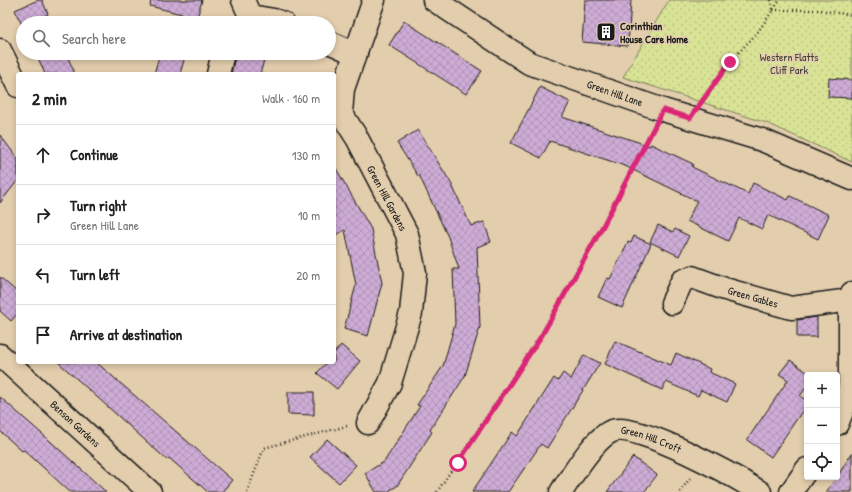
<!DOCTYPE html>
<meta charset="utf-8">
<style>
body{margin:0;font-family:"Patrick Hand",sans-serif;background:#f2f2f2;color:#222}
.controls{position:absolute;right:12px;bottom:12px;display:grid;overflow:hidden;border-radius:4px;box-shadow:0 2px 6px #0003}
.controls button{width:36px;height:36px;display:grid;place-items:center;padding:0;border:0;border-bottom:1px solid #e0e0e0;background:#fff;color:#222;font:20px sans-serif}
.stop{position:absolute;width:12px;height:12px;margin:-9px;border:3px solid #db2777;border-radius:50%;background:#fff}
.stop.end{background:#db2777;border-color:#fff;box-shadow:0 1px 4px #0008}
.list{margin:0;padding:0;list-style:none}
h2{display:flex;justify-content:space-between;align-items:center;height:52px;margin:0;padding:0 16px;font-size:17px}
h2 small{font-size:13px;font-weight:400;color:#767676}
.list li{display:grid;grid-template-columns:26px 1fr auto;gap:12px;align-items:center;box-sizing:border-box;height:60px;padding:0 16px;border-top:1px solid #e0e0e0}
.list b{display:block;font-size:15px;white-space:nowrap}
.list p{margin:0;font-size:13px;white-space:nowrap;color:#767676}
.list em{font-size:13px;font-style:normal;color:#767676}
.icon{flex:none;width:22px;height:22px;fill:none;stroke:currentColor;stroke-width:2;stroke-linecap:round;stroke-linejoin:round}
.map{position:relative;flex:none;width:852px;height:492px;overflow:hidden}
.search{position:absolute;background:#fff;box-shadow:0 2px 6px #0003;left:16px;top:16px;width:320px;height:44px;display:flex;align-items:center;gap:10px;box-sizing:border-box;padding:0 14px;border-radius:22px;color:#767676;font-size:15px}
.panel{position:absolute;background:#fff;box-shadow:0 2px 6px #0003;left:16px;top:72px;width:320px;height:292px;border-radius:4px}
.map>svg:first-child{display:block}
</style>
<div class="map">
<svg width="852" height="492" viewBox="0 0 852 492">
<defs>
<pattern id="green-dots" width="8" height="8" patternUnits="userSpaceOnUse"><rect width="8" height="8" fill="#d8e395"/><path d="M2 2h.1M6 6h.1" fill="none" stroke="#b9c280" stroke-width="1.8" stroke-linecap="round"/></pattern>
<pattern id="building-cross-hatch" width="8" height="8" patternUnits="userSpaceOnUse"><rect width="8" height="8" fill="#cdabd5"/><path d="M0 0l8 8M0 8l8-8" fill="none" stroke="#af93b6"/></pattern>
</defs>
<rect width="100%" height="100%" fill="#e2cdac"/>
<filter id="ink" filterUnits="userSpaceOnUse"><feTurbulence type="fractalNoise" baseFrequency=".025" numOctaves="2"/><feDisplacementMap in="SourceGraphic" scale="8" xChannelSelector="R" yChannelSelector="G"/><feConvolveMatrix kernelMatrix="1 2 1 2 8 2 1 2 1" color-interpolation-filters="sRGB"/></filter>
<g filter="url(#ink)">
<!-- green -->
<path fill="url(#green-dots)" stroke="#7a8058" d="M669 0H852V162L767 123 623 77Z"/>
<!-- building -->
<g fill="url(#building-cross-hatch)" stroke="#1c1c1c">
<path d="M38 0H42L48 14 22 25 15 10Z"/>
<path d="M151 0H202L197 18 150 6Z"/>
<path d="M585 0H631L628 46 582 42Z"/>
<path d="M404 21 482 71 466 94 389 45Z"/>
<path d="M36 53H66L75 74H45Z"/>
<path d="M160 53H186L180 74H154Z"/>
<path d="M236 53H242L264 60 260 74H231Z"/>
<path d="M829 78 852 80V98L828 97Z"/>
<path d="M540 87 570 102 562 117 650 146 651 144 693 164 692 167 748 194 753 183 788 200 790 196 829 215 818 239 768 215 762 229 739 218 728 241 687 221 697 201 625 166 550 141 541 158 511 143Z"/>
<path d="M418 130 451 183 471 226 484 222 491 242 477 247 480 327 465 376 430 430 432 432 397 486 387 492H376L365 473 384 462 420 406 417 405 443 366 455 324 453 269H459L448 237 419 175 418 176 397 143Z"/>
<path d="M0 135 18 159V180L0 203Z"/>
<path d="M334 165 371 229 382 283 368 336 344 329 356 285 345 230 334 236Z"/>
<path d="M658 225 673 232 675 229 689 236 679 256 650 242Z"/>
<path d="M634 236 651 244 622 308 598 297 607 278 610 279 628 242 631 243Z"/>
<path d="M0 277 18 293V313L11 321 0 311Z"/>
<path d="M817 317V337H797V320Z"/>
<path d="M615 341 671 365 676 353 710 369 709 372 735 384 727 402 701 390 698 396 666 382 662 390 605 364Z"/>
<path d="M341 345 360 361 337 389 317 373 327 362H334V353Z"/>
<path d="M584 355 600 363 547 448 541 444 508 492H472L512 432 517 436 554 378 558 381 563 373 571 379Z"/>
<path d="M790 360 807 372V386L800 396 807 401V404L771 457 747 440 788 380 779 374Z"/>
<path d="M58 362H96L232 480 222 492H208L169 458 167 460Z"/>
<path d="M288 392H314V415L288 414Z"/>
<path d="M0 397 49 440 106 492H70L24 450 22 451 0 431Z"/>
<path d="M327 439 356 465 339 483 310 457Z"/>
<path d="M852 453V492H826L837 477Z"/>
<path d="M633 457 657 475 644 492H607Z"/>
</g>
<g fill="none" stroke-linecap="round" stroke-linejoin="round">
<defs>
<g id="street">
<path d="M243 0 250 16 274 20 283 23"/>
<path id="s1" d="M434 0 529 63 663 110 762 140 852 179"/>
<path d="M329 42 356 54"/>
<path d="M0 50 18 86"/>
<path d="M218 74 223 53"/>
<path id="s2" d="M672 303 682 281 692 277 725 289 791 308 850 300"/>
<path id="s3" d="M0 355 150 492"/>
<path d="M368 423 390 383 411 313 415 273 407 234 357 138 341 113 343 89 374 0"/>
<path d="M837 424 846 402 850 384V300L852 293"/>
<path id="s4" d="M561 492C572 476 594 438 612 431 636 421 736 477 760 492"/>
<path d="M791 492 807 469"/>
</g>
</defs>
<!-- street casing -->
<use href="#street" stroke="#1c1c1c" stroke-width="25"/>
<!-- path -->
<g stroke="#1c1c1c" stroke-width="2.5" stroke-dasharray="1 3" stroke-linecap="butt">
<path d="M771 0 772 9"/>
<path d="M773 10H818L852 15"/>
<path d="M703 101 730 62 757 33 780 0"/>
<path d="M247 492 264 448 347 426"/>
<path d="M437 492 541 335 604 224 653 128"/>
<path d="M680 492 690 478"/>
</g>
<!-- street -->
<use href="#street" stroke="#e2cdac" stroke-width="22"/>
</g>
</g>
<g fill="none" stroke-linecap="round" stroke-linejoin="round" filter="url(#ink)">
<!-- route -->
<path stroke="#db2777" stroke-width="5" d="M458 463 542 335 604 224 663 110 690 118 730 62"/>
</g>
<!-- icons -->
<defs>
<symbol id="building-square" viewBox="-11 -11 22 22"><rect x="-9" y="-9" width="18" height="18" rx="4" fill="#1c1c1c" stroke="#e2cdac"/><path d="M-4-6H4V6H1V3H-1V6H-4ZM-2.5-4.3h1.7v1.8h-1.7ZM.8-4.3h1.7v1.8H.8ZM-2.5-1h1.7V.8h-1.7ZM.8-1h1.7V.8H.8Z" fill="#fff"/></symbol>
</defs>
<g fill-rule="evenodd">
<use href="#building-square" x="595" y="21" width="22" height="22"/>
</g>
<g text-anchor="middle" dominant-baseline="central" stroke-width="3" stroke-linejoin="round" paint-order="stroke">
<!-- poi labels -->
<g font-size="11" font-weight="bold" fill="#1c1c1c" stroke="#e2cdac" text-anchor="start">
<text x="620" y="26">Corinthian<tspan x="620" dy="13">House Care Home</tspan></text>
</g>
<!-- park labels -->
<g font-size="11" fill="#383a2e" stroke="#e2cdac">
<text x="789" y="57">Western Flatts<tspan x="789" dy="13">Cliff Park</tspan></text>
</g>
<!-- street labels -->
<g font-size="11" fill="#1c1c1c" stroke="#e2cdac">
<text stroke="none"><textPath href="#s1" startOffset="205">Green Hill Lane</textPath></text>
<text transform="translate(387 198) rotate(62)">Green Hill Gardens</text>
<text stroke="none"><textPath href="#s2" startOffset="99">Green Gables</textPath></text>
<text stroke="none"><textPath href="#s3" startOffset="102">Benson Gardens</textPath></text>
<text stroke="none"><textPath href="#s4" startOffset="121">Green Hill Croft</textPath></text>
</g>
</g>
</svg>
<div class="controls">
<button>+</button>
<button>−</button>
<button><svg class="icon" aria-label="locate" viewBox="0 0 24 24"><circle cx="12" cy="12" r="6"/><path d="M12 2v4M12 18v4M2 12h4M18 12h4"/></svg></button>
</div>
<div class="stop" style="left:458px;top:463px"></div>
<div class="stop end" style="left:730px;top:62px"></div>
<div class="search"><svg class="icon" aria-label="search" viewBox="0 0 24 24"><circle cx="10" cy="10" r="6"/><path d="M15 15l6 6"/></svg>Search here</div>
<section class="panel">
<h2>2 min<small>Walk · 160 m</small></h2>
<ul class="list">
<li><svg class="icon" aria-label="ahead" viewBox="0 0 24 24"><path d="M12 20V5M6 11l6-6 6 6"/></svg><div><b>Continue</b></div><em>130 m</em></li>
<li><svg class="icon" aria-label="right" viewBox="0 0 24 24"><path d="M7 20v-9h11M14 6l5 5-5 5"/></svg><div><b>Turn right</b><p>Green Hill Lane</p></div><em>10 m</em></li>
<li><svg class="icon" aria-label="left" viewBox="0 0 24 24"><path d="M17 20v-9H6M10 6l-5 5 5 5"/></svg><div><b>Turn left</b></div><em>20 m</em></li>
<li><svg class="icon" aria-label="arrive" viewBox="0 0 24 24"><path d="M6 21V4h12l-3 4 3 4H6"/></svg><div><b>Arrive at destination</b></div></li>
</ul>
</section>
</div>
